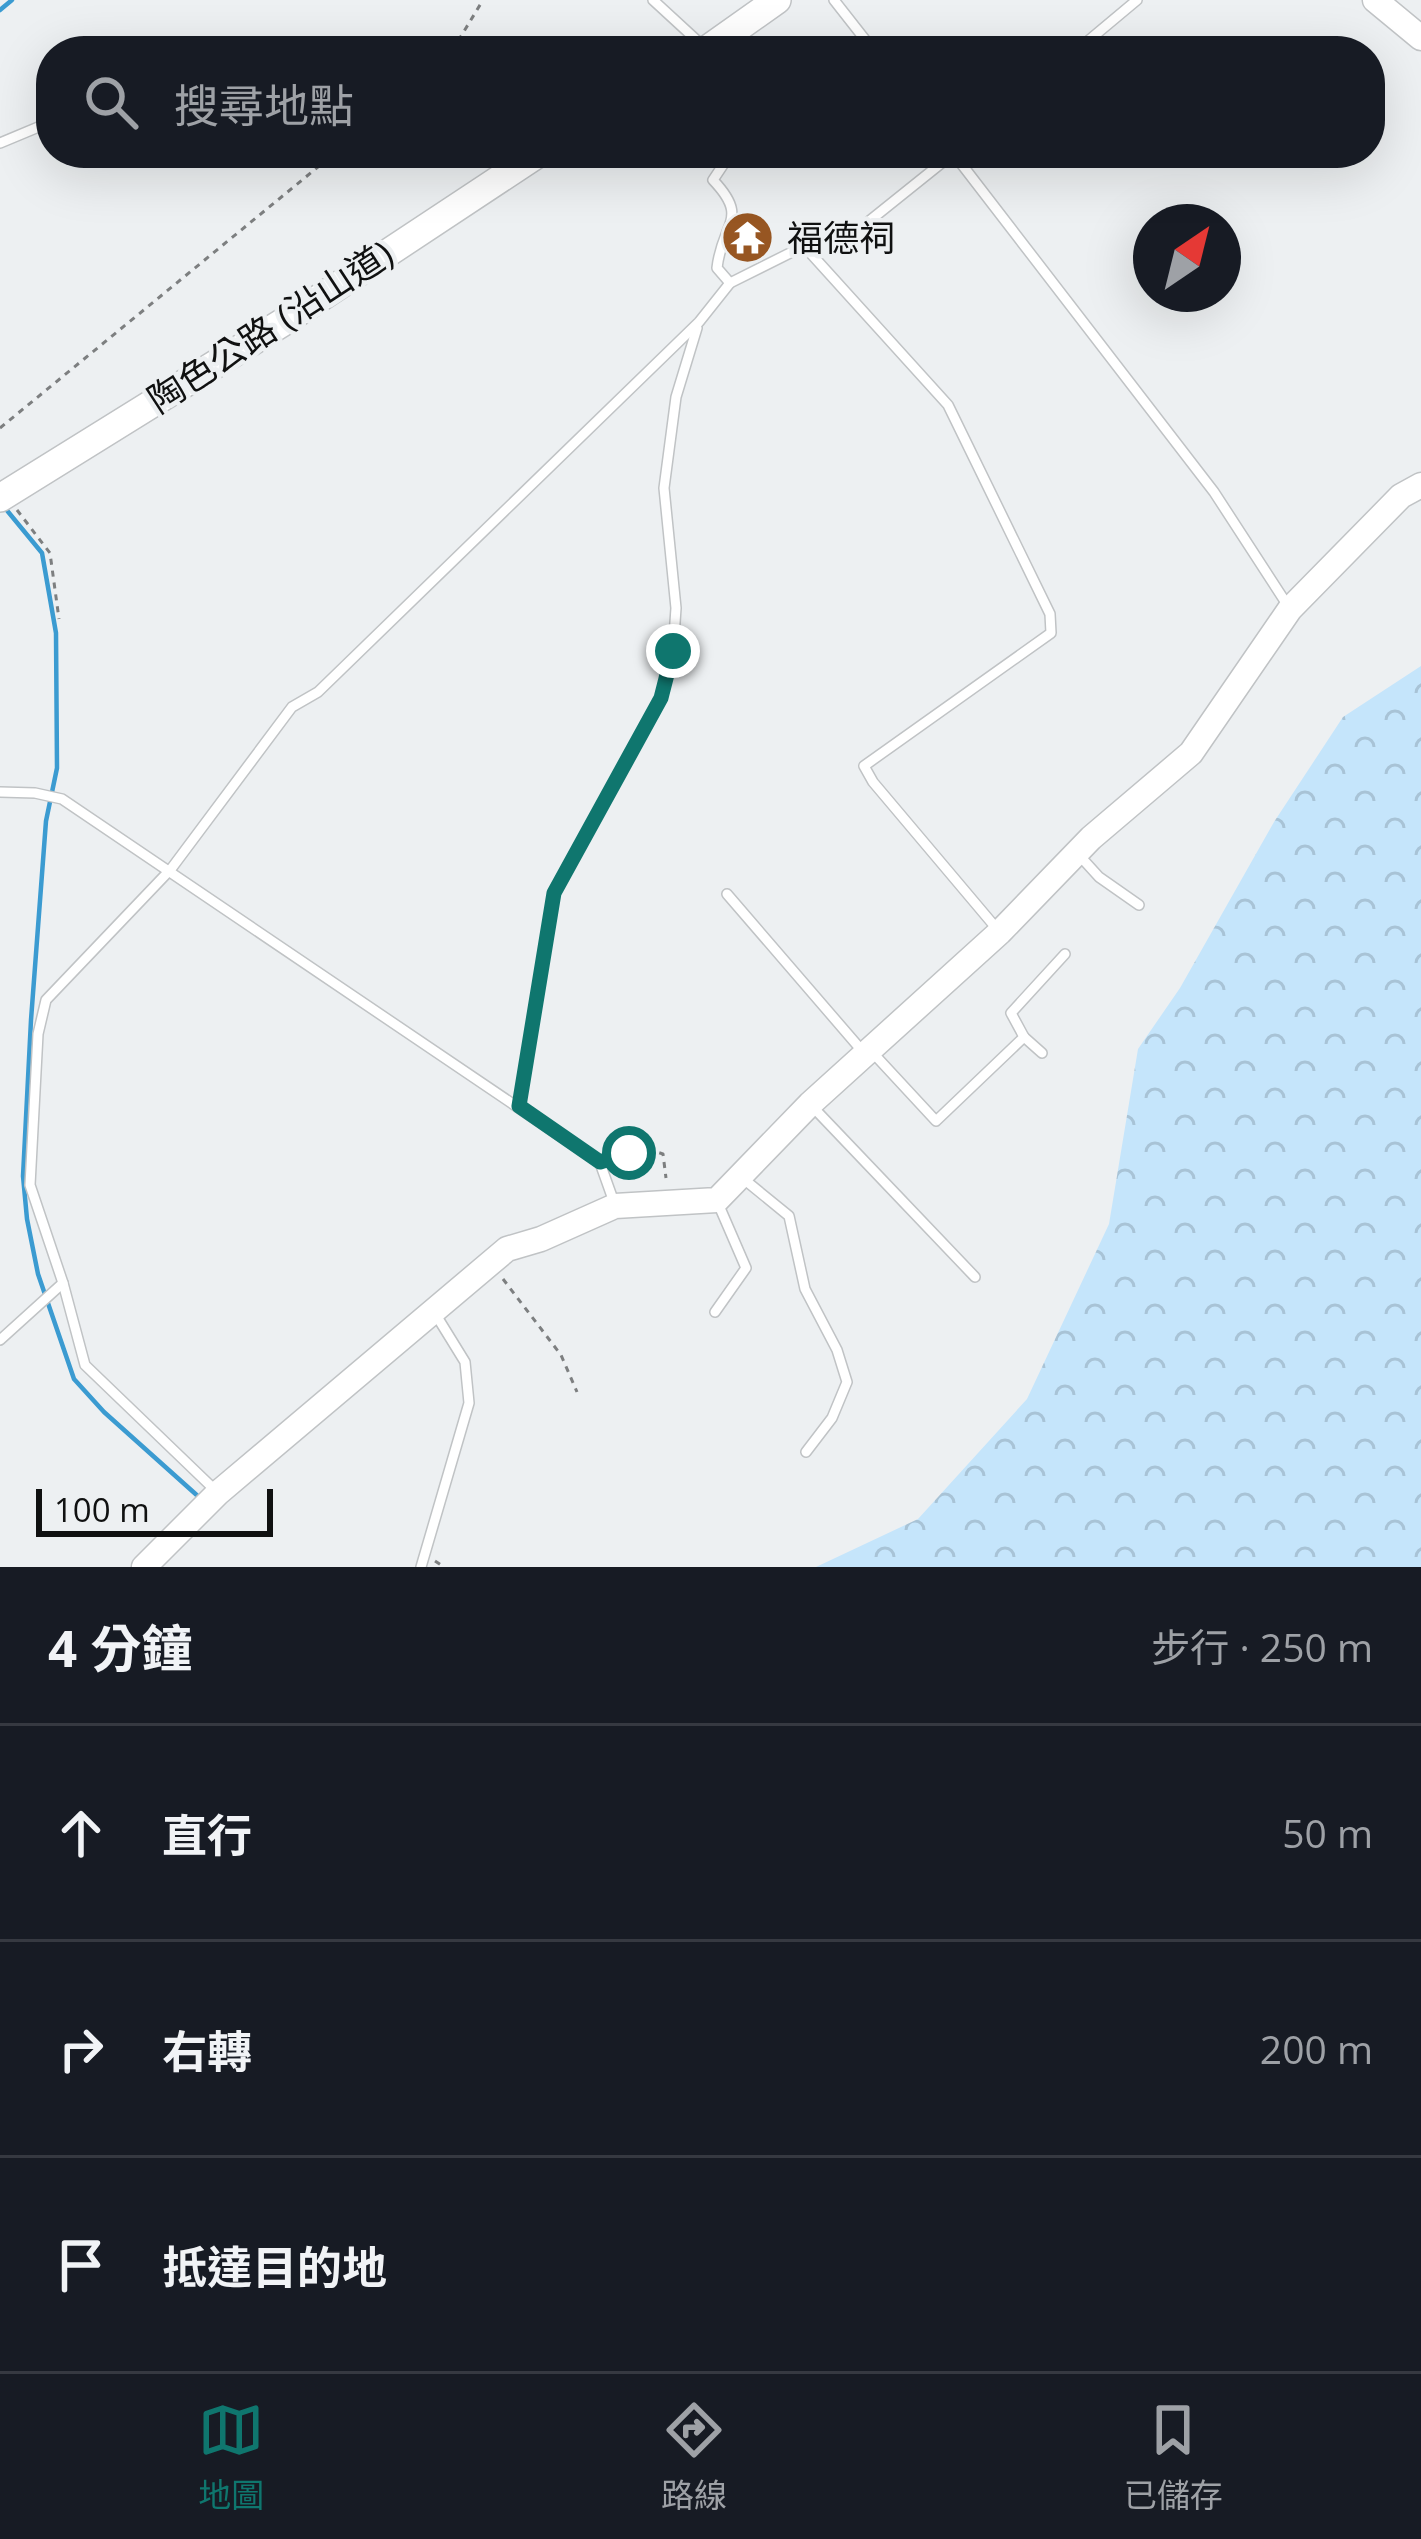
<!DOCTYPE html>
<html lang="zh-TW">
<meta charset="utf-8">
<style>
body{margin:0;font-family:"Open Sans","Noto Sans TC",sans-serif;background:#242831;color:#f1f3f6}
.compass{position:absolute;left:1133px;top:204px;width:108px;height:108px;border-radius:50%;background:#171b24;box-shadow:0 12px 48px #0002;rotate:35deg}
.scale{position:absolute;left:36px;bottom:30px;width:237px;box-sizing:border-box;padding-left:12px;border:6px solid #101111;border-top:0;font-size:33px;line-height:42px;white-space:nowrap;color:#101111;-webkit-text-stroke:9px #edf0f2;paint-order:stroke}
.stop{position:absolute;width:36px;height:36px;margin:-27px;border:9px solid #0f766e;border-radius:50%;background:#fff}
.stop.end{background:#0f766e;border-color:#fff;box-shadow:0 3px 12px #0008}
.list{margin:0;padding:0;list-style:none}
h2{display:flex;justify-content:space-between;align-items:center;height:156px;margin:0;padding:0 48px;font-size:51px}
h2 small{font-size:39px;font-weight:400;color:#9ea1a6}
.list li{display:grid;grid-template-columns:78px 1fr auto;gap:36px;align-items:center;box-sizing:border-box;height:216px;padding:0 48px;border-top:3px solid #363941}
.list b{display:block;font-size:45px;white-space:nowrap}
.list em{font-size:39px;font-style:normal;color:#9ea1a6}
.icon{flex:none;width:66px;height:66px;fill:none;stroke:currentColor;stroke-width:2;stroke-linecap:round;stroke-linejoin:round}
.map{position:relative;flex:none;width:1421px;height:1567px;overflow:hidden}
.search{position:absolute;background:#171b24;box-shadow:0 12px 48px #0002;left:36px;right:36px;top:36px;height:132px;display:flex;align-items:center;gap:30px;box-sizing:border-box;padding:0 42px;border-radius:48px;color:#9ea1a6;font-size:45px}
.sheet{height:804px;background:#171b24}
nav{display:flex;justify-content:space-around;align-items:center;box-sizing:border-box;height:168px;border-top:3px solid #363941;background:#171b24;font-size:33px;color:#9ea1a6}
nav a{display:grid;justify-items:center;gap:6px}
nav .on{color:#0f766e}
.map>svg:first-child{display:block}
</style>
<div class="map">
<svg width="1421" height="1567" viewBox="0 0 1421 1567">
<defs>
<pattern id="forest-crowns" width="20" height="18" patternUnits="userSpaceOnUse" patternTransform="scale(3)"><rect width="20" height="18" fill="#c5e5fb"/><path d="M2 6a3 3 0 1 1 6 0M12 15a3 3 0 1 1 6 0" fill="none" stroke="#a8c3d6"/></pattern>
</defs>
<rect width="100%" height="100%" fill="#edf0f2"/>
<!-- forest -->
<path fill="url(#forest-crowns)" d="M1421 666V1567H816L918 1519 1027 1399 1109 1224 1138 1049 1180 988 1274 822 1343 717Z"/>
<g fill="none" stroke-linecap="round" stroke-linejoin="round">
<!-- stream -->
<g stroke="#3b9bd1" stroke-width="4.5">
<path d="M0 10 12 0"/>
<path d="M5 508 42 553 56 633 57 768 46 821 31 1020 23 1176 27 1219 38 1274 74 1379 104 1412 200 1498"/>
</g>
<defs>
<g id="service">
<path d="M653 0 703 46"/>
<path d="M834 0 874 51"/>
<path d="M1076 51 1137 0"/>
<path d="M0 143 48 123"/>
<path d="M953 153 1214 492 1290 609"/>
<path d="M804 246 948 405 1050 614 1051 633 864 766 873 782 997 929"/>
<path d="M730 283 717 268C722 222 750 219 713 180L731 153"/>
<path d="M0 792 35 793 62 799 600 1163 615 1205"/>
<path d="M1079 855 1099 877 1139 905"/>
<path d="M727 894 864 1053"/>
<path d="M1024 1037 1042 1053"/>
<path d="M873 1053 936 1121 1024 1037 1011 1013 1065 954"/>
<path d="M810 1104 975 1277"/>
<path d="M519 1106 554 893 661 698 673 651 676 608 664 488 676 397 697 328"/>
<path d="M740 1176 789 1216 805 1289 837 1350 847 1382 832 1418 806 1452"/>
<path d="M715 1312 746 1268 717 1201"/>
<path d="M0 1340 63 1283"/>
<path d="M216 1491 85 1365 63 1283 30 1185 38 1034 46 1000 171 869 292 707 318 692 699 322 730 283 804 246 863 226 954 153"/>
<path d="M421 1567 469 1403 465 1362 436 1315"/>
</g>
<g id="tertiary">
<path d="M1375 0 1421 38"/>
<path d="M144 1567 218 1493 507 1249 541 1239 615 1206 717 1200 810 1104 1000 932 1091 838 1191 753 1290 609 1401 496 1421 485"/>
</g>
<g id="secondary">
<path d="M705 51 777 0"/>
<path d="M0 498 285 321 539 153"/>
</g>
</defs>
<!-- service casing -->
<use href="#service" stroke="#c0c3c5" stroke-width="12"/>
<!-- tertiary casing -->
<use href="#tertiary" stroke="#c0c3c5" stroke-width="27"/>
<!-- secondary casing -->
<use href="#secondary" stroke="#c0c3c5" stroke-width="30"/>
<!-- path -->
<g stroke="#7d7f80" stroke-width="3" stroke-dasharray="6 6" stroke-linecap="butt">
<path d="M452 51 483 0"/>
<path d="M0 428 335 153"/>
<path d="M17 510 50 553 59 619"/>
<path d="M613 1158 648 1149 663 1154 666 1178"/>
<path d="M503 1279 561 1355 577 1392"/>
<path d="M435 1561 444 1567"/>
</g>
<!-- service -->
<use href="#service" stroke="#fff" stroke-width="9"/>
<!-- tertiary -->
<use href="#tertiary" stroke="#fff" stroke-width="24"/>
<!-- secondary -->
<use href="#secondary" stroke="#fff" stroke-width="27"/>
</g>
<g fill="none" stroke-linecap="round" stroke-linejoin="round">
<!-- route -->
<path stroke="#0f766e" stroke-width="15" d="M629 1153 600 1162 519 1106 554 893 661 698 673 651"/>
</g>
<!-- icons -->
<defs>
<symbol id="temple-disc" viewBox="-11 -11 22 22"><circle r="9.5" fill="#975622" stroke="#edf0f2"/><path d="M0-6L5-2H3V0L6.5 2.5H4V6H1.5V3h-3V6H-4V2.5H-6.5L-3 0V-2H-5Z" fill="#fff"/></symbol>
</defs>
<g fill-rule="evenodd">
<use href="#temple-disc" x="718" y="208" width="59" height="59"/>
</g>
<g text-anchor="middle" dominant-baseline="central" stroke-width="9" stroke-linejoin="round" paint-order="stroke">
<!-- poi labels -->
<g font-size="36" fill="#101111" stroke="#edf0f2" text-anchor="start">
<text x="787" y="237">福德祠</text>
</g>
<!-- street labels -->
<g font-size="36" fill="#101111" stroke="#edf0f2">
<text transform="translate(270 326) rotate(-33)">陶色公路 (沿山道)</text>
</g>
</g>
</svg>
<svg class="compass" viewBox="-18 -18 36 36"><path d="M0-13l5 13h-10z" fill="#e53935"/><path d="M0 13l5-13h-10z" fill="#9ea1a6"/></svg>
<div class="scale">100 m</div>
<div class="stop" style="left:629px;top:1153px"></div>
<div class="stop end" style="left:673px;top:651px"></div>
<div class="search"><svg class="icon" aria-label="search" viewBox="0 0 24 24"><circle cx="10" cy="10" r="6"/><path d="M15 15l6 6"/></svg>搜尋地點</div>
</div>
<section class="sheet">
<h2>4 分鐘<small>步行 · 250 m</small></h2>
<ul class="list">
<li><svg class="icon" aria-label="ahead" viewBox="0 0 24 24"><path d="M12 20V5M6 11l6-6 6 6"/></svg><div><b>直行</b></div><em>50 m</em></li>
<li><svg class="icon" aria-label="right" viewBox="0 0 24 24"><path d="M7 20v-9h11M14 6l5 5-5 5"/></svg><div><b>右轉</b></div><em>200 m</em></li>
<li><svg class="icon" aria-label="arrive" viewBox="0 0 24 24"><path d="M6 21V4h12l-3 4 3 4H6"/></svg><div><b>抵達目的地</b></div></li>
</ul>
</section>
<nav>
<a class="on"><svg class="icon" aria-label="map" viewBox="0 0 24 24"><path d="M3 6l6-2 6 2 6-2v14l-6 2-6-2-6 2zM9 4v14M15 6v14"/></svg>地圖</a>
<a><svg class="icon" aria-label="directions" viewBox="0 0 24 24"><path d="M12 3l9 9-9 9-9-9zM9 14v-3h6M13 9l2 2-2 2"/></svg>路線</a>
<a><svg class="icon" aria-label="saved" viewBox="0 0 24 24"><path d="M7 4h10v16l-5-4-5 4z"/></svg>已儲存</a>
</nav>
